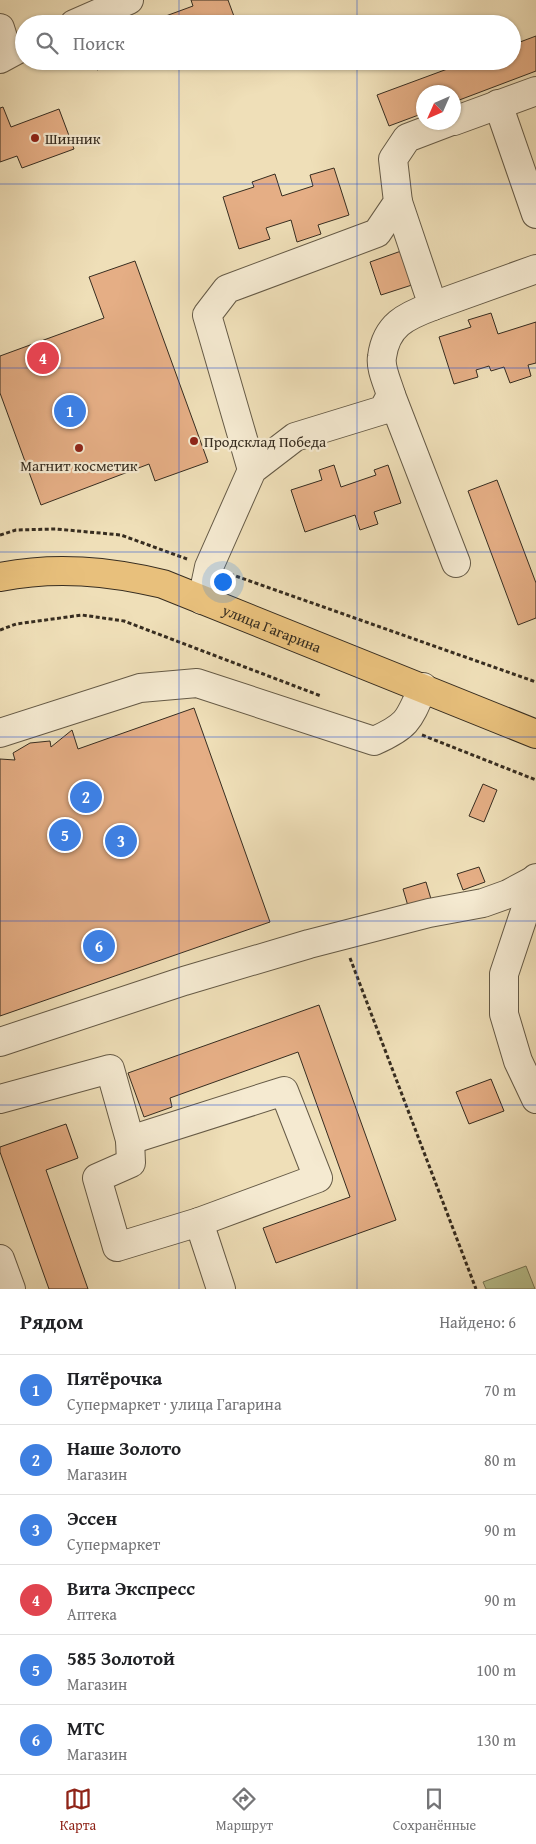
<!DOCTYPE html>
<html lang="ru">
<meta charset="utf-8">
<style>
body{margin:0;font-family:"Gentium Book Plus",serif;background:#f6f6f6;color:#202124}
.compass{position:absolute;left:416px;top:85px;width:45px;height:45px;border-radius:50%;background:#fff;box-shadow:0 1px 4px #0004;rotate:225deg}
.you{position:absolute;left:222px;top:581px;width:18px;height:18px;margin:-12px;border:4px solid #fff;border-radius:50%;background:#1a73e8;box-shadow:0 0 0 8px #1a73e833}
.badge{display:grid;place-items:center;width:32px;height:32px;border-radius:50%;background:#8f2418;color:#fff;font-size:16px;font-weight:700}
.pin{position:absolute;translate:-50% -50%;border:2px solid #fff;box-shadow:0 1px 5px #0006}
.list{margin:0;padding:0;list-style:none}
h2{display:flex;justify-content:space-between;align-items:center;height:65px;margin:0;padding:0 20px;font-size:21px}
h2 small{font-size:16px;font-weight:400;color:#757577}
.list li{display:grid;grid-template-columns:32px 1fr auto;gap:15px;align-items:center;box-sizing:border-box;height:70px;padding:0 20px;border-top:1px solid #e0e0e0}
.list b{display:block;font-size:19px;white-space:nowrap}
.list p{margin:0;font-size:16px;white-space:nowrap;color:#757577}
.list em{font-size:16px;font-style:normal;color:#757577}
.icon{flex:none;width:28px;height:28px;fill:none;stroke:currentColor;stroke-width:2;stroke-linecap:round;stroke-linejoin:round}
.map{position:relative;flex:none;width:536px;height:1289px;overflow:hidden}
.search{position:absolute;background:#fff;box-shadow:0 1px 4px #0004;left:15px;right:15px;top:15px;height:55px;display:flex;align-items:center;gap:12px;box-sizing:border-box;padding:0 18px;border-radius:28px;color:#757577;font-size:19px}
.sheet{height:485px;background:#fff}
nav{display:flex;justify-content:space-around;align-items:center;box-sizing:border-box;height:70px;border-top:1px solid #e0e0e0;background:#fff;font-size:14px;color:#757577}
nav a{display:grid;justify-items:center;gap:2px}
nav .on{color:#8f2418}
.map>svg:first-child{display:block}
</style>
<div class="map">
<svg width="536" height="1289" viewBox="0 0 536 1289">
<rect width="100%" height="100%" fill="#efdfb8"/>
<filter id="stains"><feTurbulence type="fractalNoise" baseFrequency=".004" numOctaves="4"/><feColorMatrix values="0 0 0 0 .2 0 0 0 0 .09 0 0 0 0 .02 0 0 0 .5 -.17"/></filter>
<radialGradient id="worn" r=".72"><stop offset=".6" stop-color="#630" stop-opacity="0"/><stop offset="1" stop-color="#630" stop-opacity=".3"/></radialGradient>
<!-- green -->
<path fill="#b9c28f" stroke="#787858" d="M526 1266 535 1289H486L483 1282Z"/>
<!-- building -->
<g fill="#e5ae85" stroke="#372d20">
<path d="M191 0H228L235 19 222 24H144L193 6Z"/>
<path d="M536 36V71L454 102V92H424V113L389 126 377 95 469 61H512V45Z"/>
<path d="M94 61H120L97 70Z"/>
<path d="M3 107 11 127 59 109 74 149 22 168 17 156 0 162V108Z"/>
<path d="M334 168 349 215 318 225 321 234 297 242 291 220 266 228 270 239 239 249 223 197 254 187 252 182 275 174 282 196 313 186 310 175Z"/>
<path d="M404 250 415 284 381 295 370 262Z"/>
<path d="M135 261 208 462 155 481 149 464 41 505 0 393V356L104 318 89 277Z"/>
<path d="M491 313 498 334 536 322V363L528 365 531 376 510 383 504 367 491 371 489 366 476 370 478 377 454 384 439 337 471 327 468 320Z"/>
<path d="M334 465 341 487 376 475 374 470 388 465 401 503 374 512 378 524 360 530 355 515 305 532 291 490 322 480 319 470Z"/>
<path d="M497 480 536 583V618L518 625 468 491Z"/>
<path d="M194 708 270 922 0 1016V759L15 760 13 753 30 743 50 741 51 747 72 730 78 749Z"/>
<path d="M483 784 497 790 484 822 469 816Z"/>
<path d="M479 867 485 882 463 890 457 874Z"/>
<path d="M426 882 431 899 408 906 403 889Z"/>
<path d="M319 1005 396 1220 276 1263 263 1228 350 1197 298 1052 170 1098 172 1107 144 1117 128 1073Z"/>
<path d="M491 1079 504 1111 469 1124 456 1092Z"/>
<path d="M66 1124 78 1158 46 1170 88 1289H49L0 1152V1147Z"/>
</g>
<g fill="none" stroke-linecap="round" stroke-linejoin="round">
<defs>
<g id="minor">
<path d="M74 24 129 0"/>
<path d="M0 28 8 53"/>
<path d="M0 59 24 46"/>
<path d="M498 104 536 214"/>
<path d="M454 121 536 91"/>
<path d="M433 306 536 269"/>
<path d="M391 395C388 384 380 368 382 357 386 325 406 316 433 306L398 202"/>
<path d="M252 470 207 315 227 289 377 233 398 202 393 159 407 138 449 122"/>
<path d="M202 600 209 567 252 470 295 437 383 410 391 395 456 563"/>
<path d="M0 733 140 688 197 683 374 741C408 726 409 720 423 687"/>
<path d="M536 878 504 974V1014L518 1061 536 1099"/>
<path d="M0 1042 184 981 309 944 429 913 483 903 508 894 536 879"/>
<path d="M0 1099 110 1069 130 1140 131 1163 97 1178 117 1247 199 1222 221 1289"/>
<path d="M130 1140 284 1091 318 1178 199 1222"/>
<path d="M0 1259 11 1289"/>
</g>
<g id="major">
<path id="s1" d="M0 577C56 566 108 571 163 584L536 734"/>
</g>
</defs>
<!-- minor casing -->
<use href="#minor" stroke="#655a46" stroke-width="30"/>
<!-- major casing -->
<use href="#major" stroke="#372d20" stroke-width="30"/>
<!-- path -->
<g stroke="#372d20" stroke-width="3" stroke-dasharray="4 2.5" stroke-linecap="butt">
<path d="M0 535 16 530 56 529 121 535 187 559"/>
<path d="M230 574 536 682"/>
<path d="M0 630 16 624 82 615 124 621 321 696"/>
<path d="M422 735 536 780"/>
<path d="M350 958 476 1289"/>
</g>
<!-- minor -->
<use href="#minor" stroke="#f5ead1" stroke-width="28"/>
<!-- major -->
<use href="#major" stroke="#e8c07c" stroke-width="28"/>
</g>
<!-- grid -->
<path fill="none" stroke="#1d4ed8" stroke-width="1" stroke-opacity="0.55" d="M179 0V24M357 0V24M179 61V1289M357 61V1289M0 184H536M0 368H536M0 552H536M0 737H536M0 921H536M0 1105H536"/>
<!-- markers -->
<g fill="#8f2418" stroke="#f5ead1" stroke-width="2">
<circle cx="35" cy="138" r="5"/>
<circle cx="194" cy="441" r="5"/>
<circle cx="79" cy="448" r="5"/>
</g>
<g text-anchor="middle" dominant-baseline="central" stroke-width="4.5" stroke-linejoin="round" paint-order="stroke">
<!-- poi labels -->
<g font-size="15" fill="#372d20" stroke="#f5ead1" text-anchor="start">
<text x="45" y="138">Шинник</text>
<text x="204" y="441">Продсклад Победа</text>
<text x="79" y="465" text-anchor="middle">Магнит косметик</text>
</g>
<!-- street labels -->
<g font-size="15" fill="#372d20" stroke="#f5ead1">
<text stroke="none"><textPath href="#s1" startOffset="282">улица Гагарина</textPath></text>
</g>
</g>
<rect width="100%" height="100%" filter="url(#stains)"/>
<rect width="100%" height="100%" fill="url(#worn)"/>
</svg>
<svg class="compass" viewBox="-18 -18 36 36"><path d="M0-13l5 13h-10z" fill="#e53935"/><path d="M0 13l5-13h-10z" fill="#757577"/></svg>
<div class="you"></div>
<div class="pin badge" style="left:70px;top:411px;background:#3f7fe0">1</div>
<div class="pin badge" style="left:86px;top:797px;background:#3f7fe0">2</div>
<div class="pin badge" style="left:121px;top:841px;background:#3f7fe0">3</div>
<div class="pin badge" style="left:43px;top:358px;background:#e0444e">4</div>
<div class="pin badge" style="left:65px;top:835px;background:#3f7fe0">5</div>
<div class="pin badge" style="left:99px;top:946px;background:#3f7fe0">6</div>
<div class="search"><svg class="icon" aria-label="search" viewBox="0 0 24 24"><circle cx="10" cy="10" r="6"/><path d="M15 15l6 6"/></svg>Поиск</div>
</div>
<section class="sheet">
<h2>Рядом<small>Найдено: 6</small></h2>
<ul class="list">
<li><span class="badge" style="background:#3f7fe0">1</span><div><b>Пятёрочка</b><p>Супермаркет · улица Гагарина</p></div><em>70 m</em></li>
<li><span class="badge" style="background:#3f7fe0">2</span><div><b>Наше Золото</b><p>Магазин</p></div><em>80 m</em></li>
<li><span class="badge" style="background:#3f7fe0">3</span><div><b>Эссен</b><p>Супермаркет</p></div><em>90 m</em></li>
<li><span class="badge" style="background:#e0444e">4</span><div><b>Вита Экспресс</b><p>Аптека</p></div><em>90 m</em></li>
<li><span class="badge" style="background:#3f7fe0">5</span><div><b>585 Золотой</b><p>Магазин</p></div><em>100 m</em></li>
<li><span class="badge" style="background:#3f7fe0">6</span><div><b>МТС</b><p>Магазин</p></div><em>130 m</em></li>
</ul>
</section>
<nav>
<a class="on"><svg class="icon" aria-label="map" viewBox="0 0 24 24"><path d="M3 6l6-2 6 2 6-2v14l-6 2-6-2-6 2zM9 4v14M15 6v14"/></svg>Карта</a>
<a><svg class="icon" aria-label="directions" viewBox="0 0 24 24"><path d="M12 3l9 9-9 9-9-9zM9 14v-3h6M13 9l2 2-2 2"/></svg>Маршрут</a>
<a><svg class="icon" aria-label="saved" viewBox="0 0 24 24"><path d="M7 4h10v16l-5-4-5 4z"/></svg>Сохранённые</a>
</nav>
